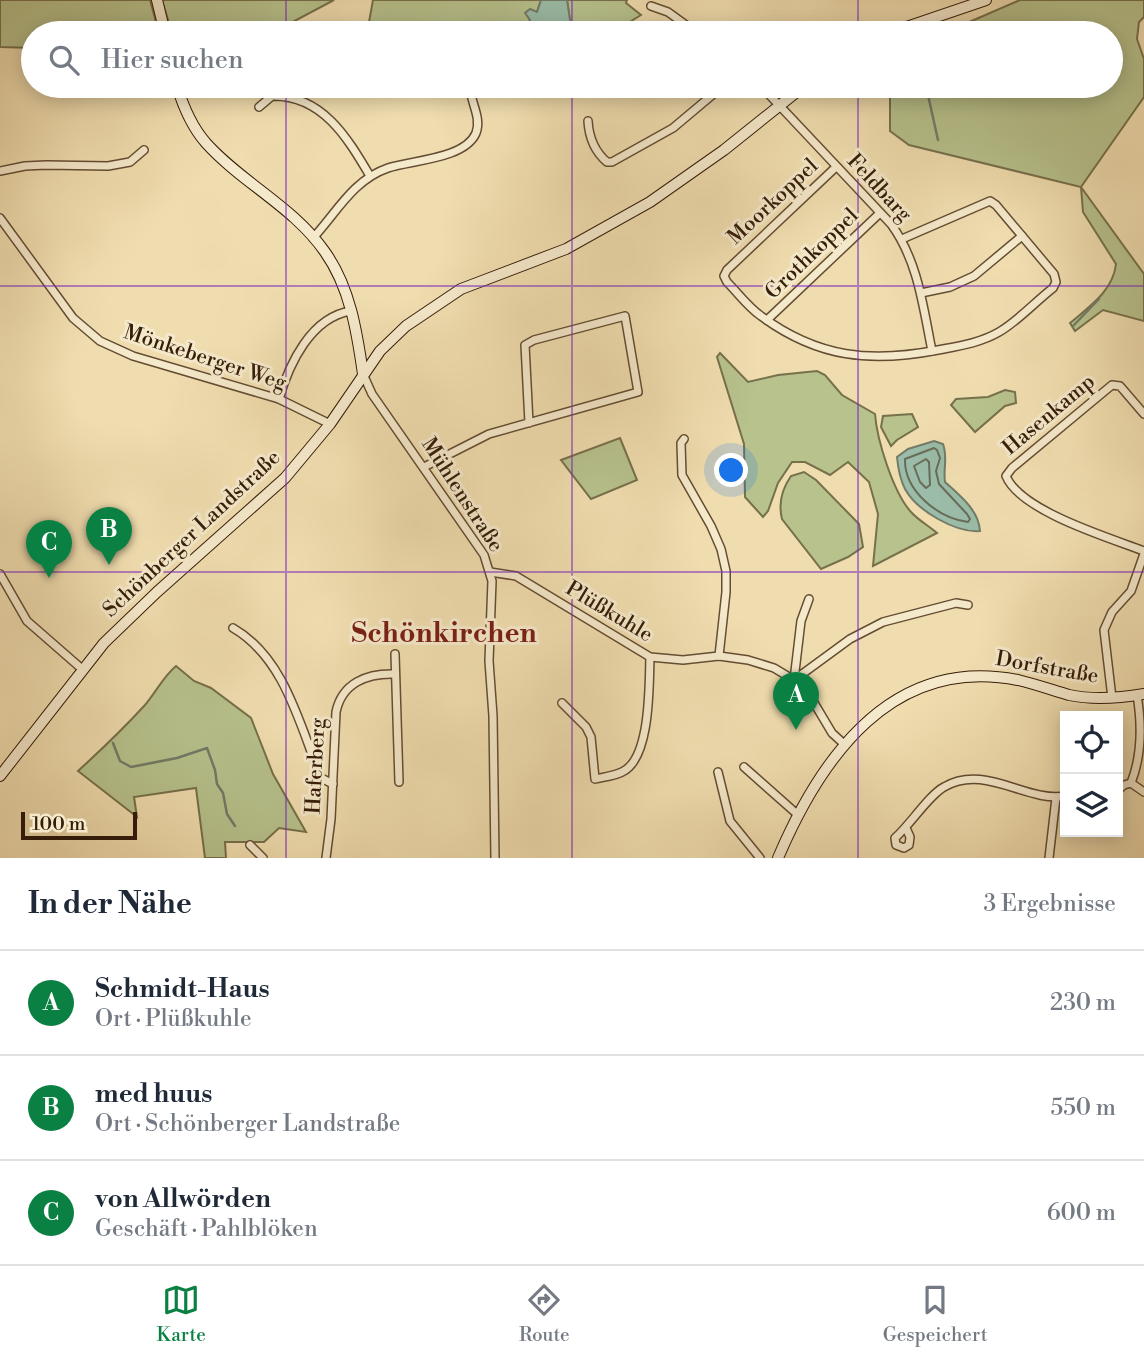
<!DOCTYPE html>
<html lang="de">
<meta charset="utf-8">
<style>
body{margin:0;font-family:"Libre Bodoni",serif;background:#f2f2f3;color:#1f2937}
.controls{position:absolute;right:21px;bottom:21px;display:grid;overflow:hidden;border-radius:0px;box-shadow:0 4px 18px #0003}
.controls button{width:63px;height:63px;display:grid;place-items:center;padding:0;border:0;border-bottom:2px solid #e0e1e3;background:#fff;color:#1f2937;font:35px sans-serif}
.scale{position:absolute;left:21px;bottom:18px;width:116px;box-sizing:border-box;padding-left:7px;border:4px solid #351d09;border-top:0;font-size:19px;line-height:24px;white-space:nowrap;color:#351d09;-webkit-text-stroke:5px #f5e9cb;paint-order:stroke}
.you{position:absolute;left:732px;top:471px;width:24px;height:24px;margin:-18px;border:5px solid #fff;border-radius:50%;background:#1a73e8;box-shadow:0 0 0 10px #1a73e833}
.badge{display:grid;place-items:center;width:46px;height:46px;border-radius:50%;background:#0b8043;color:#fff;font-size:23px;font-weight:700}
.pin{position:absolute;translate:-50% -58px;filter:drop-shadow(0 2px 4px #0008)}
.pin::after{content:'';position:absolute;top:37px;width:24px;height:21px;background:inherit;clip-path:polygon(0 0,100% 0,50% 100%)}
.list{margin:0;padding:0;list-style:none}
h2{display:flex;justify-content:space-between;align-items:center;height:91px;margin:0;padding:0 28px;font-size:30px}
h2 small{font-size:23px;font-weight:400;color:#747a83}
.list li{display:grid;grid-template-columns:46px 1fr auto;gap:21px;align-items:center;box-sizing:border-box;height:105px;padding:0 28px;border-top:2px solid #e0e1e3}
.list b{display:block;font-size:26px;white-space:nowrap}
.list p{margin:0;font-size:23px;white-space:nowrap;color:#747a83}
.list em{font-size:23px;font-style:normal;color:#747a83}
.icon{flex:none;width:38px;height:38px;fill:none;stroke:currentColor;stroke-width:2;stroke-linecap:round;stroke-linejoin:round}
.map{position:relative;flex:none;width:1144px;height:858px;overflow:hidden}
.search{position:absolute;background:#fff;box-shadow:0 4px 18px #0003;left:21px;right:21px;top:21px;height:77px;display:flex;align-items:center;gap:18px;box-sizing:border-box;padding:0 24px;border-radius:38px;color:#747a83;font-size:26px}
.sheet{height:406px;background:#fff}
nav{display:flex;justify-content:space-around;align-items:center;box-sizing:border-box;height:98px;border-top:2px solid #e0e1e3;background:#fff;font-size:19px;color:#747a83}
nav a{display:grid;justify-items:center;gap:4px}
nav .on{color:#0b8043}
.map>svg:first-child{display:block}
</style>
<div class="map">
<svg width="1144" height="858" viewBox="0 0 1144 858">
<rect width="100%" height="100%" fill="#f0ddaf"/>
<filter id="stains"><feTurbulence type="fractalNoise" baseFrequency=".00286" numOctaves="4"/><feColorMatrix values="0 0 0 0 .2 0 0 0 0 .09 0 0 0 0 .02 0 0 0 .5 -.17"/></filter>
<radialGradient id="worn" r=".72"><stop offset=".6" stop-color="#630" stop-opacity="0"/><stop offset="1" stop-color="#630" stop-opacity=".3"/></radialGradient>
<!-- green -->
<g fill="#b7c28d" stroke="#76704b" stroke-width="2">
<path d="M0 0H150L159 33H33V48L0 47Z"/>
<path d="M162 0H334L272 33H172Z"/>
<path d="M373 0H541L537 12 520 33H367Z"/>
<path d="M567 0H627L626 3 641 15 612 33H578L570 20Z"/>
<path d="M1020 0H1144V17L1139 22 1137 39 1144 59V97L1081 187 1144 274V321L1103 310 1075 331 1070 323C1089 307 1113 291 1116 264L1083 212 1081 187 909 145 890 131V86H1111V33H933L960 26Z"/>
<path d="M720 353 748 382 778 375 817 371 825 375 842 395 875 414C877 440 893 492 911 512 918 520 929 526 937 533L873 566 878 514 869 482 848 462 830 475 805 462H792L778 483 768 511 763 517 745 497 744 444 717 357Z"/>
<path d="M1005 390 1015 392 1016 403 1005 406 975 432 951 405 956 399 988 397Z"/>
<path d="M912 414 918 427 897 440 891 446 881 427 883 416Z"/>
<path d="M620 438 637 480 591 499 561 460Z"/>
<path d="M804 472 816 480 859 524 863 547 848 557 821 569 782 519C778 503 782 489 791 476Z"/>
<path d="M176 666 194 681 211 688 251 718 273 774 306 832 279 828 264 842H225L226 858H205L196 788 134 797 137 817 78 771C101 750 124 728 145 705 156 692 163 677 176 666Z"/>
</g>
<!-- water -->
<g fill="#9abca8" stroke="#727c68" stroke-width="2">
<path d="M541 0H567L570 20 578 33H520L530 20 525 13 530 9 537 12Z"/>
<path d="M934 441 943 444C948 458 943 468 945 482 959 495 979 510 980 531 956 533 917 511 905 489 900 479 898 468 897 457L908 449Z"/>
</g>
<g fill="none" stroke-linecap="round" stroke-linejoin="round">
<!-- shore -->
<g stroke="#686c58" stroke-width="2">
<path d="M934 448 937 450 940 458 936 471 939 484 967 514 970 519 968 522C938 518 904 491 905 459Z"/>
<path d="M926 459 929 462 930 485 926 488 920 482 914 466Z"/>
</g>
<!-- stream -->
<g stroke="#727c68" stroke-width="2.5">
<path d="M926 86 938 140"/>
<path d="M1073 326 1099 299"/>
<path d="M113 743 120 761 131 767 177 758 207 748 215 770 217 784 223 793 227 814 235 826"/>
</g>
<defs>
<g id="street">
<path d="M651 6 668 12 697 33"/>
<path d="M761 86 891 224C918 261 923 306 932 351"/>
<path d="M259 107 272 96C322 95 347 137 370 176"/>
<path d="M588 121C589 138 594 151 607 162H612L673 128 723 86"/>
<path d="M836 167 727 270 724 276 727 282C738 293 748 307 761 316 818 358 871 363 938 350 959 346 980 343 999 332 1018 321 1035 302 1053 288L1056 282 1054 274 996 205 990 201 902 239"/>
<path d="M0 171 25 166 46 165 108 166 130 162 144 150"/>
<path d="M0 218 73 318 100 341 133 356 279 399 330 424"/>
<path d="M313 238C337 212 353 180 388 168 412 160 465 159 476 133 482 117 470 102 470 86"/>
<path d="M921 293 950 287 974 276 1022 236"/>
<path d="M767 320 880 213"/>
<path d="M363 374 372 394 484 555 492 581 489 661 493 716 495 858"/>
<path d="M279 399C289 364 311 317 351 311"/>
<path d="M1144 414 1120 386 1112 385 1012 468 1006 476C1020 511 1110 538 1144 551"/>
<path d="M684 439 681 443 682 475 711 526 721 549 726 571V592L719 656"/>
<path d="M424 467 489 434 638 392 625 316 534 340 525 345 529 423"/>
<path d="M490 572 516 576 650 657 683 660 719 656 748 660 774 668 794 680 810 696 832 733 844 744"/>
<path d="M0 574 27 621 82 669"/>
<path d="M233 628C285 658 300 726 321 778L333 784"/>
<path d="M395 654 399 782"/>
<path d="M794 680 850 639 883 622 956 603 968 605"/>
<path d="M794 680 801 621 809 599"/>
<path d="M1112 698 1104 630 1112 612 1131 591 1144 554"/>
<path d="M562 703 586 727 591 737 595 779C603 777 614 776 622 772 651 759 649 684 650 657"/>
<path d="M744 767 797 814"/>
<path d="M718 772 730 821 760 858"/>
<path d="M1131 783 1144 792"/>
<path d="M1118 790 1124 785 1131 783C1142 755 1142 725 1137 695"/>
<path d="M906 828 910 837 909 845 904 848 896 845 895 838C910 825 929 795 944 787 985 763 1027 803 1065 796"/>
<path d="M250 845 263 858"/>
<path d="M326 858 331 819 336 712C342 683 367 673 395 674"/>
<path d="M1049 858 1056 798"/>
</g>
<g id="secondary">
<path d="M157 0 165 33"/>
<path d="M889 33 986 0"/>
<path d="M177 86C183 106 192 127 206 143 242 183 294 207 325 252 350 287 357 332 363 374"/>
<path d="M0 776 104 643 157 592 285 478 330 424 380 351 406 326 461 289 566 249 650 202 724 150 804 86"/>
<path d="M778 858C821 757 892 655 1018 680 1035 684 1052 690 1069 695 1093 700 1120 698 1144 694"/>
</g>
</defs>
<!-- street casing -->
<use href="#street" stroke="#644d32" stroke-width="10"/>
<!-- secondary casing -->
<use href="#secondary" stroke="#351d09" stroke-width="12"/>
<!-- street -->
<use href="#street" stroke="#f5e9cb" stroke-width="7"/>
<!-- secondary -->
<use href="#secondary" stroke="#f5e9cb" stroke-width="10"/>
</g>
<!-- grid -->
<path fill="none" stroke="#7b2cbf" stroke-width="2" stroke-opacity="0.55" d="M286 0V33M572 0V33M858 0V33M286 86V858M572 86V858M858 86V858M0 286H1144M0 572H1144"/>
<g text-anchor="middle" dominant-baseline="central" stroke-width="6" stroke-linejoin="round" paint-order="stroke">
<!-- street labels -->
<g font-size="21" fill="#351d09" stroke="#f5e9cb">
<text transform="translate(879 188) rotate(47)">Feldbarg</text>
<text transform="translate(773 202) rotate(-43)">Moorkoppel</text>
<text transform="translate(812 254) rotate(-44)">Grothkoppel</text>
<text transform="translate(205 358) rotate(18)">Mönkeberger Weg</text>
<text transform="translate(1049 415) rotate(-40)">Hasenkamp</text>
<text transform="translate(462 495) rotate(57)">Mühlenstraße</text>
<text transform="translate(192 534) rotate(-43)">Schönberger Landstraße</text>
<text transform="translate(609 612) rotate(31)">Plüßkuhle</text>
<text transform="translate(1047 668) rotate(10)">Dorfstraße</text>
<text transform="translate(316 766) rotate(-87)">Haferberg</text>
</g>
<!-- district labels -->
<g font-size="28" font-weight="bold" fill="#7a1f14" stroke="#f5e9cb">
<text x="444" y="633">Schönkirchen</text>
</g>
</g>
<rect width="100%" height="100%" filter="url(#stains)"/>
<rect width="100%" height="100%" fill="url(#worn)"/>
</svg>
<div class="controls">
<button><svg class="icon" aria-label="locate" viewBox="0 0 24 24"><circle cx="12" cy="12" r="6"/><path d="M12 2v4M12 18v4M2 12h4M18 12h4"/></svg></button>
<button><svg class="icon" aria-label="layers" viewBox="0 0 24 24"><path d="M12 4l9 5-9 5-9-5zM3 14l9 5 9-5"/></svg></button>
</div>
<div class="scale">100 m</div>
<div class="you"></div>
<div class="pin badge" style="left:796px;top:730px">A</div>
<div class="pin badge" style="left:109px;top:565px">B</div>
<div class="pin badge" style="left:49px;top:578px">C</div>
<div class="search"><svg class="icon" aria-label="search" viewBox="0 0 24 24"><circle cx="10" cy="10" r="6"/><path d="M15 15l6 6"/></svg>Hier suchen</div>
</div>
<section class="sheet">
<h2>In der Nähe<small>3 Ergebnisse</small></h2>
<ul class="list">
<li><span class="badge">A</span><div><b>Schmidt-Haus</b><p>Ort · Plüßkuhle</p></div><em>230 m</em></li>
<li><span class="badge">B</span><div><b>med huus</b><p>Ort · Schönberger Landstraße</p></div><em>550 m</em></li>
<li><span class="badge">C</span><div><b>von Allwörden</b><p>Geschäft · Pahlblöken</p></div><em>600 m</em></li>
</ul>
</section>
<nav>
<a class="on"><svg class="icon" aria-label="map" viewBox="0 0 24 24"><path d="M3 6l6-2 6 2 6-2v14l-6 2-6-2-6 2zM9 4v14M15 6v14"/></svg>Karte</a>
<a><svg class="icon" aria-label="directions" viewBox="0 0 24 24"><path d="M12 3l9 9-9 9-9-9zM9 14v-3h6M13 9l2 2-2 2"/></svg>Route</a>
<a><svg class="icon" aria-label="saved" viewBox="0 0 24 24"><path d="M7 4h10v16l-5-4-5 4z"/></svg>Gespeichert</a>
</nav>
